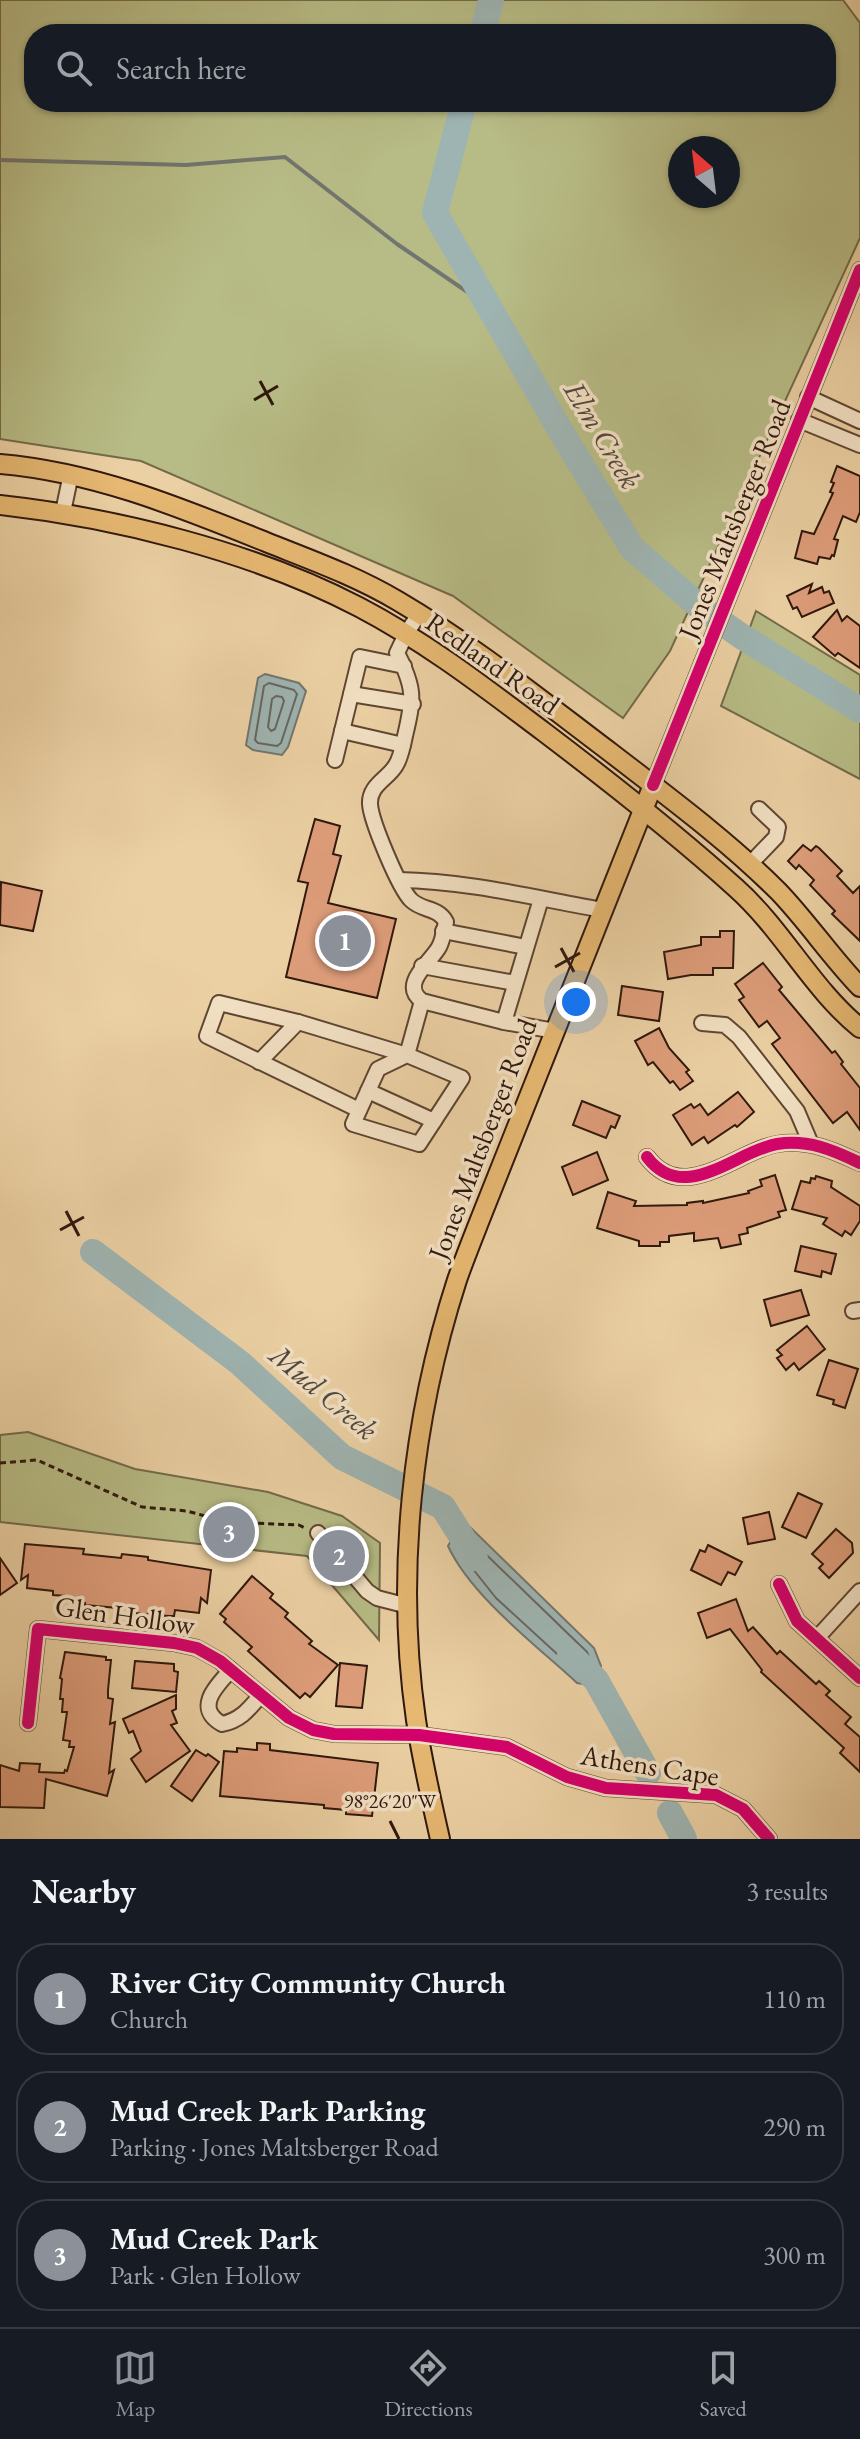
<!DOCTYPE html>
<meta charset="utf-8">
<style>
body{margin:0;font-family:"EB Garamond",serif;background:#242831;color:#f1f3f6}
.compass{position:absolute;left:668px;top:136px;width:72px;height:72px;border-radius:50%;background:#171b24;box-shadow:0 2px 6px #0004;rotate:332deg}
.you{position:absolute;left:576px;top:1002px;width:28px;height:28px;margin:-20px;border:6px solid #fff;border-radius:50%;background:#1a73e8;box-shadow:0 0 0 12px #1a73e833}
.badge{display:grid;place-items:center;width:52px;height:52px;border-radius:50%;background:#8c9099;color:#fff;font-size:26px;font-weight:700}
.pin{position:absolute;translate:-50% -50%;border:4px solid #fff;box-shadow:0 2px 8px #0006}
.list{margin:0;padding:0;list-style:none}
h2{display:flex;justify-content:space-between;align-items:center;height:104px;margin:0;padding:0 32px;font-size:34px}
h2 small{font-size:26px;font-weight:400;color:#9ea1a6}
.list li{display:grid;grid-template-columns:52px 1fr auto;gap:24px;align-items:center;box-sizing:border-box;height:112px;margin:0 16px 16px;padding:0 16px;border:2px solid #363941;border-radius:32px}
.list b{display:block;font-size:30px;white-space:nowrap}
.list p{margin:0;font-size:26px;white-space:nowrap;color:#9ea1a6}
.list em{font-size:26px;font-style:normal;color:#9ea1a6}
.icon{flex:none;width:44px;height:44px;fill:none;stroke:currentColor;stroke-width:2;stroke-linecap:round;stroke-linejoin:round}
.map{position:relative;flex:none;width:860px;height:1839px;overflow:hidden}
.search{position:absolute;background:#171b24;box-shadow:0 2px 6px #0004;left:24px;right:24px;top:24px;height:88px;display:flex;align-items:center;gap:20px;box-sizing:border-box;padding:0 28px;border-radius:32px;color:#9ea1a6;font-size:30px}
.sheet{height:488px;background:#171b24}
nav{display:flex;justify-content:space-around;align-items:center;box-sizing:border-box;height:112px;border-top:2px solid #363941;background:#171b24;font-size:22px;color:#9ea1a6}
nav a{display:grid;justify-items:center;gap:4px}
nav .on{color:#8c9099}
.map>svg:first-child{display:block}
</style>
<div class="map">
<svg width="860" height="1839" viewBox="0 0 860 1839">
<rect width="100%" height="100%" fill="#ebd0a3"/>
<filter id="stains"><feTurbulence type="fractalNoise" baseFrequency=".0025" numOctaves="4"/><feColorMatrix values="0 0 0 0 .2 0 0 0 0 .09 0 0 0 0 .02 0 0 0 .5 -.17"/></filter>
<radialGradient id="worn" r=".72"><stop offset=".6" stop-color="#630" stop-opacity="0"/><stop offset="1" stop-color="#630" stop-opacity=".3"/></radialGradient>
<!-- green -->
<g fill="#b7bb85" stroke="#746a49" stroke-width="2" fill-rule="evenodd">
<path d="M0 0H843L860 23V238L670 651 623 718 453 596 141 461 0 439ZM34 34H826V102H34ZM728 148V196H680V148Z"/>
<path d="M756 611 860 675V779L721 706Z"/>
<path d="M28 1432 135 1469 268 1492 342 1516 380 1543 379 1640 307 1556 0 1522V1435Z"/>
</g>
<!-- water -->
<g fill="#9eb4b2" stroke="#727670" stroke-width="2">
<path d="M265 674 299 683 306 691 288 747 282 755 253 750 246 745 258 678Z"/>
<path d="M461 1523 470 1527 594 1648 601 1666 600 1677 590 1685 577 1683C537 1646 471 1596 448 1546Z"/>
</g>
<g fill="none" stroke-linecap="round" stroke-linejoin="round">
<!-- shore -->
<g stroke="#676660" stroke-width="2">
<path d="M269 683 294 690 297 694 281 743 277 746 258 743 255 740 264 686Z"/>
<path d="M276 696 282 697 284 701 275 729 271 731 268 727 272 699Z"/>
<path d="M463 1536 468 1537 587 1652 593 1667 592 1673 587 1676 580 1675 496 1598 461 1554 458 1546Z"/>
</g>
<!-- stream -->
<path stroke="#727670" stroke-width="4" d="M0 160 186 165 285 157 397 244 488 306"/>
<!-- river -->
<g stroke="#9eb4b2" stroke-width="26">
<path d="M482 34 491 0"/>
<path d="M464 102 435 213 560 430 632 548 700 607 741 636 860 710"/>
<path d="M93 1252 240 1363 342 1457 443 1507 475 1558"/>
<path d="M570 1655 596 1680 648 1773"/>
<path d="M670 1813 684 1839"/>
</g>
</g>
<!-- building -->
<g fill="#de9d7a" stroke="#30180d" stroke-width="2">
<path d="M837 466 860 476V512L856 522 843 516 834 539 838 540 834 556 832 555 830 559 819 557 817 564 795 558 802 531 814 534 833 493 830 492 834 483 831 482Z"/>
<path d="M812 584 809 593 822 587 824 593 829 591 834 603 802 617 797 607 793 609 787 596Z"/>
<path d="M837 610 842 621 847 616 860 626V668L838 653 835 656 813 637Z"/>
<path d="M315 819 340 826 333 854 341 856 328 903 396 919 377 998 286 977 308 883 298 881Z"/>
<path d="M803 845 811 851 816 846 819 848 842 871 837 876 853 893 860 886V941L832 914 835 911 810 885 814 880 799 865 796 869 788 861Z"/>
<path d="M1 882 42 891 33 931 0 925Z"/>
<path d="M720 931H734L733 968H713V975H691L668 979 664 952 701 945V937H720Z"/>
<path d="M763 963 782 987 779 990 832 1053 835 1051 843 1062 841 1064 860 1088V1130L847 1112 833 1123 772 1044 780 1038 767 1021 759 1027 739 1000 744 997 735 984Z"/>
<path d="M622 986 663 992 659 1021 618 1015Z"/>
<path d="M659 1028 669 1048 689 1070 686 1072 693 1081 680 1090 673 1081 670 1083 653 1062 648 1065 635 1041Z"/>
<path d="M738 1092 754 1112 737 1127 735 1125 708 1143 704 1137 692 1145 673 1115 691 1104 694 1108 700 1104 708 1115Z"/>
<path d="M582 1101 620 1116 615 1128 611 1126 606 1138 573 1125Z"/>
<path d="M597 1152 608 1180 573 1195 562 1167Z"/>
<path d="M775 1175 786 1210 778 1212 780 1217 747 1228 748 1233 739 1235 741 1244 721 1248 718 1238 694 1241V1233L669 1236V1242H660V1246H639V1241L597 1228 608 1192 636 1201 634 1206 687 1205V1203L703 1201V1203L749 1193 748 1191 762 1186 760 1180Z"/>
<path d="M816 1176 832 1181 831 1187 860 1206V1221L851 1235 845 1231 842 1236 823 1224 827 1218 792 1209 801 1181 810 1183 811 1178 815 1179Z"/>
<path d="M801 1246 836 1254 831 1274 822 1271 821 1277 795 1271Z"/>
<path d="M801 1290 809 1315 771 1326 764 1300Z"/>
<path d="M807 1326 825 1349 799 1370 794 1363 786 1370 777 1358 782 1355 777 1350Z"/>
<path d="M829 1360 858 1369 845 1408 833 1404 834 1400 817 1395Z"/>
<path d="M798 1493 822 1504 806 1538 782 1527Z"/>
<path d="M769 1512 775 1539 748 1544 743 1518Z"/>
<path d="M836 1529 852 1543 853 1553 829 1578 819 1568 823 1564 812 1554Z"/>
<path d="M25 1544 84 1549 83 1554 121 1558 122 1554 148 1557V1560L211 1570 207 1603 201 1598 199 1613 175 1610 174 1616H168L134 1613V1610L129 1609 85 1605V1603L65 1601 66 1596 53 1595V1591L27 1588 28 1575 21 1580Z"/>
<path d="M708 1545 742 1562 735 1575 728 1572 721 1585 691 1570 700 1550 705 1552Z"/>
<path d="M0 1558 17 1583 0 1595Z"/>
<path d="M252 1576 273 1594 270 1598 288 1613 285 1617 312 1641 309 1644 338 1665 310 1697 305 1693 300 1698 248 1651 252 1647 224 1622 226 1619 220 1614Z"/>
<path d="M736 1599 748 1631 753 1627 777 1654 780 1651 816 1684 819 1681 830 1691 826 1695 851 1717 845 1724 860 1737V1772L840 1753 844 1748 761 1672 762 1670 730 1629 707 1638 698 1613Z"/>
<path d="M65 1652 106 1657V1660H111L108 1690V1698L113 1699 110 1724 115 1722 109 1773 114 1770 107 1796 46 1779 44 1808 0 1807V1765L19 1771 20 1763 40 1764 39 1772 64 1773 65 1770 67 1771 74 1747H69L70 1741 63 1740 67 1712H62L63 1699H60L62 1679 60 1678Z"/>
<path d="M135 1661 174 1664V1671L178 1672 176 1692 132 1688Z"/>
<path d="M340 1663 367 1666 362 1708 336 1706Z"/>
<path d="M176 1695V1709L172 1711 177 1723 171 1725 190 1751 146 1782 131 1759 141 1751 133 1731 129 1733 123 1719Z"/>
<path d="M257 1743 270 1744V1750L378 1763 372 1816 346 1814V1810L324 1808V1805L220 1796 224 1751 237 1752V1748L257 1750Z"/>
<path d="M196 1750 206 1756 208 1754 219 1762 192 1801 171 1786Z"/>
</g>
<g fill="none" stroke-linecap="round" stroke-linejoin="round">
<defs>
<g id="minor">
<path d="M808 397 860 421"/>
<path d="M799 420 860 445"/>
<path d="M63 512 71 474"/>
<path d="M419 614 406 634 397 653C415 688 414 698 405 736 403 745 401 757 396 765 388 779 369 785 370 804 371 821 399 888 411 900 422 911 438 907 446 922 444 930 443 940 439 947 431 962 399 984 422 1001L504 1022 555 1031"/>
<path d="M351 694 413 704"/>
<path d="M342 731 403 745"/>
<path d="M335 760 360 657 404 666"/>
<path d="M653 785 860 270"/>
<path d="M750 864 776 837 778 827 759 809"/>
<path d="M399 880C468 881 535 898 603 910"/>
<path d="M443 931 526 947"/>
<path d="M422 966 515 983"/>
<path d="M504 1022 541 899"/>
<path d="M702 1023 725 1025 739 1037 797 1111 811 1144"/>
<path d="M407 1055 378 1069 353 1124 419 1144 462 1078 407 1055 422 1001"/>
<path d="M259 1062 298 1022"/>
<path d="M368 1091 434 1121"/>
<path d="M359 1110 207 1036 219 1003 298 1022 407 1055"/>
<path d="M647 1157C684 1206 736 1151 777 1144 808 1139 833 1150 860 1163"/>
<path d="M853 1311 860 1310"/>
<path d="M318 1533 367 1591 377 1598 408 1606"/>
<path d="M779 1584 797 1621 860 1678"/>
<path d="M817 1638 860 1591"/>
<path d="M231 1670C216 1686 194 1708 222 1724 241 1720 249 1709 261 1695"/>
<path d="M28 1723 38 1629 174 1643 197 1648 220 1661 289 1718 313 1730 334 1734 419 1735 507 1747 567 1777 606 1788 716 1795 743 1809 769 1839"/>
</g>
<g id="major">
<path d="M0 464C94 472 179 507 266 542 311 560 356 576 398 601 473 645 541 700 610 752 667 796 727 840 778 891 807 921 831 957 860 987"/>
<path d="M0 505C117 518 254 552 359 607 426 642 484 687 544 732 610 782 675 833 736 888 783 930 812 989 860 1028"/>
<path d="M440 1839C431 1799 422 1760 416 1720 395 1575 412 1419 457 1280 465 1257 474 1235 483 1212L653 785"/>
</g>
</defs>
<!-- minor casing -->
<use href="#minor" stroke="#5f4632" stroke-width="18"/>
<!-- major casing -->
<use href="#major" stroke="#30180d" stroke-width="22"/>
<!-- path -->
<path stroke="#30180d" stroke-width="3" stroke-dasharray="6 4" stroke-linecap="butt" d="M0 1463 37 1460 142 1507 187 1511 227 1522 299 1525 307 1529"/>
<!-- minor -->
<use href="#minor" stroke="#f2e0c3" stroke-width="14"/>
<!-- major -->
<use href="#major" stroke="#e6b872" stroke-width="18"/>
<defs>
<g id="cycleway">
<path d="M653 785 860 270"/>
<path d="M647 1157C684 1206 736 1151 777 1144 808 1139 833 1150 860 1163"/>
<path d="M779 1584 797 1621 860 1678"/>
<path d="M28 1723 38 1629 174 1643 197 1648 220 1661 289 1718 313 1730 334 1734 419 1735 507 1747 567 1777 606 1788 716 1795 743 1809 769 1839"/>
</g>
</defs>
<!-- cycleway casing -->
<use href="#cycleway" stroke="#f2e0c3" stroke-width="17"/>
<!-- cycleway -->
<use href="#cycleway" stroke="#d6006c" stroke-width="12"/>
</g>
<!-- ticks -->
<path fill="none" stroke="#30180d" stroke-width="3" d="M260 381 273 405M254 400 278 386M561 948 574 972M555 967 580 953M66 1211 79 1236M60 1230 84 1217M390 1821 399 1839"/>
<g text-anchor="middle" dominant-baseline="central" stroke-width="7" stroke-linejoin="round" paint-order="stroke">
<!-- street labels -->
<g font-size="28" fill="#30180d" stroke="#f2e0c3">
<text transform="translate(734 519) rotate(-68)">Jones Maltsberger Road</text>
<text transform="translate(493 663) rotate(35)">Redland Road</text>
<text transform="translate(482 1139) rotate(-69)">Jones Maltsberger Road</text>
<text transform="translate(125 1615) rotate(8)">Glen Hollow</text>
<text transform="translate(650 1765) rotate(9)">Athens Cape</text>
</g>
<!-- water labels -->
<g font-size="30" font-style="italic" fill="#51473f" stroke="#f2e0c3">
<text transform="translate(603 435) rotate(59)">Elm Creek</text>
<text transform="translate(324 1392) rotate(40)">Mud Creek</text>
</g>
</g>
<g font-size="20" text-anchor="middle" fill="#30180d" stroke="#f2e0c3" stroke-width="7" stroke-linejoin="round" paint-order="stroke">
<text x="390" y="1808">98°26'20"W</text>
</g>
<rect width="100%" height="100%" filter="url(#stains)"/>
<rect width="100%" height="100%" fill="url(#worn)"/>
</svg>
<svg class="compass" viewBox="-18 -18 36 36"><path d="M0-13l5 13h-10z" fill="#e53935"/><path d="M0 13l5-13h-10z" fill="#9ea1a6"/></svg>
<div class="you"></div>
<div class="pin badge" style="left:345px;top:941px">1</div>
<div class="pin badge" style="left:339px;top:1556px">2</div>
<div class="pin badge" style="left:229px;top:1532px">3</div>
<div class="search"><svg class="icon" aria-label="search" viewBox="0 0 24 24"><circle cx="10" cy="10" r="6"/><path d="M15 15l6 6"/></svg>Search here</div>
</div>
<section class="sheet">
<h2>Nearby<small>3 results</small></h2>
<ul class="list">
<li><span class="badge">1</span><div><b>River City Community Church</b><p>Church</p></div><em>110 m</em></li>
<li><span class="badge">2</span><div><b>Mud Creek Park Parking</b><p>Parking · Jones Maltsberger Road</p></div><em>290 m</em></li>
<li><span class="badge">3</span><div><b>Mud Creek Park</b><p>Park · Glen Hollow</p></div><em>300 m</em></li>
</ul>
</section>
<nav>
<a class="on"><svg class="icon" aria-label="map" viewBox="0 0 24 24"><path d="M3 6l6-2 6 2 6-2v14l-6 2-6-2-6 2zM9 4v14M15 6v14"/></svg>Map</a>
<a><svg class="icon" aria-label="directions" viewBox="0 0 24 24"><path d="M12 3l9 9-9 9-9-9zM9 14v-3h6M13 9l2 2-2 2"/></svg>Directions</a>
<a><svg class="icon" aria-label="saved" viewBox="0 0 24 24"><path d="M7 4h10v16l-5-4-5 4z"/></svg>Saved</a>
</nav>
